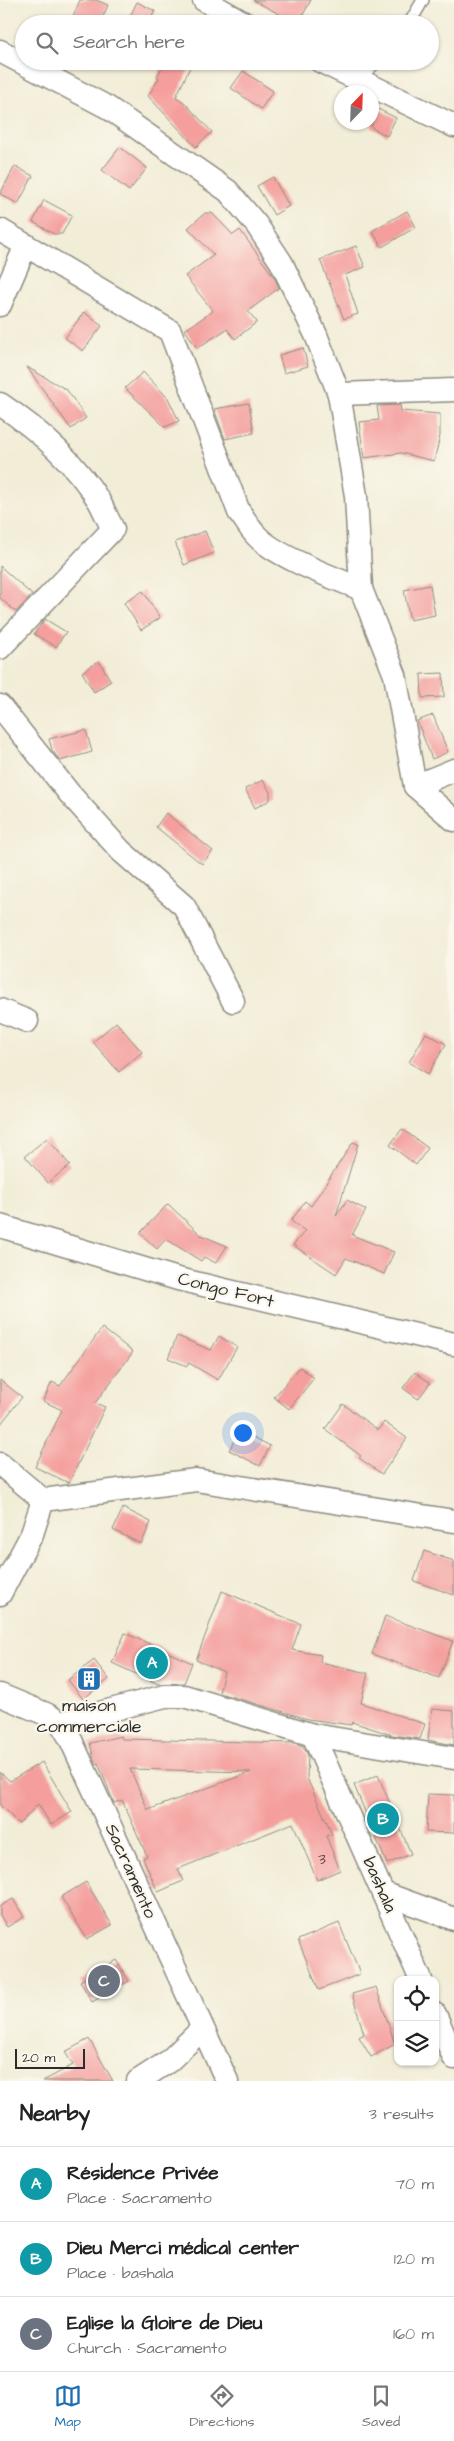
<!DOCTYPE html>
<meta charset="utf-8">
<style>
body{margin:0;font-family:"Architects Daughter",sans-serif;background:#f2f2f2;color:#222}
.controls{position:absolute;right:15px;bottom:15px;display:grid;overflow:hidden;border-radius:10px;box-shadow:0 1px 4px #0004}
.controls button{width:45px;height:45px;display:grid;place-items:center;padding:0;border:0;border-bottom:1px solid #e0e0e0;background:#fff;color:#222;font:25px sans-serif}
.compass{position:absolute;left:334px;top:85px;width:45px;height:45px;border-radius:50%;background:#fff;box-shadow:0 1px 4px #0004;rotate:23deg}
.scale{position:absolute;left:15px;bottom:12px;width:70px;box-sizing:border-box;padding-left:5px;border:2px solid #2b2b2b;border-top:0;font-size:14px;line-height:18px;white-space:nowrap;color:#2b2b2b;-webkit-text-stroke:4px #fbf7ec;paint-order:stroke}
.you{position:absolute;left:242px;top:1432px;width:18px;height:18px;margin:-12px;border:4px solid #fff;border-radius:50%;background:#1a73e8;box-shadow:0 0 0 8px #1a73e833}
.badge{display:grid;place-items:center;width:32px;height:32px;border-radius:50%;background:#1f6fb2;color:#fff;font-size:16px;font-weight:700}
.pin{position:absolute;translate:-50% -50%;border:2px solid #fff;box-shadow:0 1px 5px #0006}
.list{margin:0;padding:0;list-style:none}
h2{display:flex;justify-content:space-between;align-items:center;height:65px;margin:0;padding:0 20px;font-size:21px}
h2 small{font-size:16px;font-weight:400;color:#767676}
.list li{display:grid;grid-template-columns:32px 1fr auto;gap:15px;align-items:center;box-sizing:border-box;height:75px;padding:0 20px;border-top:1px solid #e0e0e0}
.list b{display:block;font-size:19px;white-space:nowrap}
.list p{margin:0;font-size:16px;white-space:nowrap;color:#767676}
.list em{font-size:16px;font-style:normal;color:#767676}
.icon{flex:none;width:28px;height:28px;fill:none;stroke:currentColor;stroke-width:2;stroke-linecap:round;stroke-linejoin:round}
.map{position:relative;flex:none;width:454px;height:2081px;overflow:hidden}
.search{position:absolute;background:#fff;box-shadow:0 1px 4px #0004;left:15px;right:15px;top:15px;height:55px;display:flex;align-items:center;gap:12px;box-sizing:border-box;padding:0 18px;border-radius:28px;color:#767676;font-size:19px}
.sheet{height:290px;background:#fff}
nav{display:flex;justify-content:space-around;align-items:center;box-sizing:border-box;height:70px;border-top:1px solid #e0e0e0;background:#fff;font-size:14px;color:#767676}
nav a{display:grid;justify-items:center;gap:2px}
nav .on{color:#1f6fb2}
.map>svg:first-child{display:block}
</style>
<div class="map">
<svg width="454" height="2081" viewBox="0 0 454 2081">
<rect width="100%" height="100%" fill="#fbf7ec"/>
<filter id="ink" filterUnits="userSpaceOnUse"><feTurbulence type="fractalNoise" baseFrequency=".02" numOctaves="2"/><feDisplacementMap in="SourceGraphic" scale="10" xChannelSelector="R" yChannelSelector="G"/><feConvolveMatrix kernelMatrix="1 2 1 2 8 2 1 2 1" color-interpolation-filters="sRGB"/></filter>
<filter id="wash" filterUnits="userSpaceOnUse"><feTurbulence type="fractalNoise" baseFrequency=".0096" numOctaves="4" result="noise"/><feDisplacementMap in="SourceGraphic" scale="20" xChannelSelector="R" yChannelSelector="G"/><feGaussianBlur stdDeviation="1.12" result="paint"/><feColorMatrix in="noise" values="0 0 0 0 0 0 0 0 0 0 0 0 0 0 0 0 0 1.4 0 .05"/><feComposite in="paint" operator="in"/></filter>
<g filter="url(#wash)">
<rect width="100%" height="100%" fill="#f2edd7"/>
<g id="blocks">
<!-- building -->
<g fill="#f49f9d" fill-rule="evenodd">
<path d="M80 0H96L108 5 100 24H70Z"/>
<path d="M253 0H311L298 24Z"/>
<path d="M137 2 155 11 148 24H126Z"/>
<path d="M165 61H193L176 97 184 102 212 132 196 147 148 96 159 78 157 77Z"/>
<path d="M243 71 273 91 261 109 231 88Z"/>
<path d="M372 106 396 118 387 136 372 128Z"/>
<path d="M120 147 147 168 129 191 102 170Z"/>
<path d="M15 166 33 176 18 204 0 194Z"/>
<path d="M273 177 289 206 274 215 257 186Z"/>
<path d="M44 200 72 215 62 234H54L33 222Z"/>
<path d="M407 211 416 227 382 247 372 231Z"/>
<path d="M205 213H212L233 235 240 230 274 277 279 288 248 311 257 322 235 339 227 329 197 348 185 330 213 311 185 276 214 255 188 228Z"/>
<path d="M356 246 365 267 345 275 358 314 344 319 320 260Z"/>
<path d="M84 312 102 326 83 351 65 338Z"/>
<path d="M303 348 308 366 284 373 279 355Z"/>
<path d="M27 367 67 390 86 418 71 429Z"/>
<path d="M143 372 168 398 179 421 165 427 125 388Z"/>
<path d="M249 403 254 433 225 439 214 409Z"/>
<path d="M400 405 401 411 440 414V436L434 461 401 453 364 458 359 422 379 420 377 406Z"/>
<path d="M205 531 214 553 184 565 175 542Z"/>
<path d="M0 566 32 595 16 612 0 598Z"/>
<path d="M430 585 435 615 410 620 404 590Z"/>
<path d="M143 591 160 618 141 630 124 603Z"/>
<path d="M45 619 66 632 56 647 34 634Z"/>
<path d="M99 661 111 681 94 692 82 672Z"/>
<path d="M443 673 444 697 422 698 421 674Z"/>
<path d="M433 715 448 752 432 759 417 721Z"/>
<path d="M86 730 92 752 60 761 52 750 49 739Z"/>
<path d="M263 780 270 792V800L255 808 245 789Z"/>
<path d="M166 813 213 851 202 864 156 827Z"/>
<path d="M116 1022 142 1052 119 1072 93 1042Z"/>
<path d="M426 1033 446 1044 428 1074 409 1062Z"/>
<path d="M402 1129 428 1148 416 1165 390 1145Z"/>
<path d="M47 1138 70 1165 48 1183 25 1156Z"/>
<path d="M353 1142 358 1144 336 1216 347 1200 366 1210 352 1235 394 1252 384 1274 346 1258 336 1274 293 1245 305 1231 291 1221 305 1201 311 1206Z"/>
<path d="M168 1204 201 1235 227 1246 216 1263 204 1257 201 1261 166 1239 157 1249 140 1233Z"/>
<path d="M102 1328 133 1352 95 1403 105 1407 69 1483 35 1467 62 1410 43 1401 52 1382 60 1386Z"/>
<path d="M177 1336 211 1350 219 1336 237 1347 218 1380 189 1363 187 1366 168 1358Z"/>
<path d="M300 1367 314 1378 289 1409 274 1397Z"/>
<path d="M415 1372 430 1383 418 1399 403 1388Z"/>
<path d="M0 1380 22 1397 0 1425Z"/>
<path d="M343 1404 378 1430 384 1422 407 1438 382 1474 359 1458 361 1456 325 1429Z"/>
<path d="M240 1430 270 1446 260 1466 229 1450Z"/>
<path d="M123 1508 151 1522 141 1544 113 1530Z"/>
<path d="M424 1551 454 1561V1595L414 1581Z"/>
<path d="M222 1591 301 1624 292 1650 321 1655 320 1662 368 1673 361 1703 425 1724 420 1739 392 1735 352 1722 351 1725 308 1719 219 1693 224 1672 196 1660Z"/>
<path d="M385 1616 453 1641 439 1678 372 1654Z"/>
<path d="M125 1633 192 1663 184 1683 158 1684 112 1663Z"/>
<path d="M94 1660 109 1679 83 1699 68 1680Z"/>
<path d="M432 1709 454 1711V1745L428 1740Z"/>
<path d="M121 1736 122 1739 294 1743 303 1746 308 1755 307 1778 332 1834 326 1836 340 1870 317 1880 293 1823 178 1869 183 1881 158 1892 143 1858 147 1856 122 1800 114 1803 98 1763 96 1764 93 1756 90 1743ZM130 1769 251 1772 148 1810Z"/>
<path d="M42 1762 72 1812 51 1825 38 1804 19 1824 0 1805V1772L10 1781Z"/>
<path d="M378 1775 411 1854 387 1864 354 1785Z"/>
<path d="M428 1794 454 1795V1833L426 1832Z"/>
<path d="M86 1882 112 1925 87 1939 61 1897Z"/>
<path d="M13 1899 24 1917 7 1927 0 1915V1906Z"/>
<path d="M339 1923 360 1974 319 1990 298 1940Z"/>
<path d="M116 1960 129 1981 92 2002 80 1981Z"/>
<path d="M376 1987 395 2044 371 2057 359 2037 364 2034 352 1994Z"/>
<path d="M89 2039 113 2081H43L73 2065 65 2052Z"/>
</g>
</g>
</g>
<g filter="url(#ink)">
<use href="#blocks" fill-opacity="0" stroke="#8e8c81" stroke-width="1"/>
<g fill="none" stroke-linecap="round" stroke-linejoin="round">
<defs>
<g id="lane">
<path d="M409 24 423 0"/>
<path d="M357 79 378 61"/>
</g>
<g id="street">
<path d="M204 0 246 24"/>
<path d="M0 51 107 107 228 191 256 224 281 262 316 335 339 394 356 496 361 589 395 675 415 786 454 820"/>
<path d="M320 61 454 126"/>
<path d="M0 230 170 331 239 512C245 519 249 528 255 534 272 555 334 578 361 589"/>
<path d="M0 305 26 245"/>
<path d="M339 394 454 390"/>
<path d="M0 404C39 430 74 461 99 501 104 510 108 520 113 529L0 648"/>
<path d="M0 706 69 793 121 851 184 906 233 1001"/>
<path d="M415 786 454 770"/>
<path d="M0 1010 27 1021"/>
<path d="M0 1226 178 1279 454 1344"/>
<path d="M0 1464 43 1500 32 1534 0 1594"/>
<path d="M43 1500 196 1480 454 1521"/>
<path d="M0 1695 46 1714 61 1723 70 1738 227 2081"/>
<path d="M61 1723 165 1696H184L313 1735 454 1758"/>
<path d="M313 1735 421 1980"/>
<path d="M383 1893 454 1919"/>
<path d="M435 2014 454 2058"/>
<path d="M138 2081 169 2061 202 2029"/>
</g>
</defs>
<!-- lane casing -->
<use href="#lane" stroke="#8e8c81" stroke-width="14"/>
<!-- street casing -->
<use href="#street" stroke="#8e8c81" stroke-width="25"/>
<!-- lane -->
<use href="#lane" stroke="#fff" stroke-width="11"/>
<!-- street -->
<use href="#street" stroke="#fff" stroke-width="22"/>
</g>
</g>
<!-- icons -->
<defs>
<symbol id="building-square" viewBox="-11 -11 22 22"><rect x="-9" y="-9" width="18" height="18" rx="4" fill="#1f6fb2" stroke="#fbf7ec"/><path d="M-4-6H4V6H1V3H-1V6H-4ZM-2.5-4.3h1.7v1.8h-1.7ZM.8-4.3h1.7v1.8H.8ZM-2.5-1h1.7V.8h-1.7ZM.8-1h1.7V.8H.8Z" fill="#fff"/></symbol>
</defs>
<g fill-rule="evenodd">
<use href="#building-square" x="75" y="1665" width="28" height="28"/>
</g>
<g text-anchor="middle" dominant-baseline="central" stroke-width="4.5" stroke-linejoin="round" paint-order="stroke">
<!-- number labels -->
<g font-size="15" fill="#5d4848">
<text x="322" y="1859">3</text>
</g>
<!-- street labels -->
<g font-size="18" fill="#2b2b2b" stroke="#fbf7ec">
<text transform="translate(226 1290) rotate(14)">Congo Fort</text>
<text transform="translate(131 1871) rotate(66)">Sacramento</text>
<text transform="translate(380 1885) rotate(66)">bashala</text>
</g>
<!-- poi labels -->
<g font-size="18" fill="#2b2b2b" stroke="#fbf7ec">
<text x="89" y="1705">maison<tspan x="89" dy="21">commerciale</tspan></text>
</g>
</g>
</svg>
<div class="controls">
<button><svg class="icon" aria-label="locate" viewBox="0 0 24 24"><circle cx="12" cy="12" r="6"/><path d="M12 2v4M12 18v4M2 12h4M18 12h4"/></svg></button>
<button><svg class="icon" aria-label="layers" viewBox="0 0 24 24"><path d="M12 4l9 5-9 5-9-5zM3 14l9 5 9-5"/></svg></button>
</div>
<svg class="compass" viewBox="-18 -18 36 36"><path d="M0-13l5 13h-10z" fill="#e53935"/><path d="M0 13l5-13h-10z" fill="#767676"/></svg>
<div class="scale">20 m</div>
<div class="you"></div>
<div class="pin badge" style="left:152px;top:1663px;background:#0f9aa8">A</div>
<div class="pin badge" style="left:383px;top:1819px;background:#0f9aa8">B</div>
<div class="pin badge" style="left:104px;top:1981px;background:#6b7280">C</div>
<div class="search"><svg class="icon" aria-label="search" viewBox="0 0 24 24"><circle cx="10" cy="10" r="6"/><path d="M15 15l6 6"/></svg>Search here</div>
</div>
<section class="sheet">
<h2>Nearby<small>3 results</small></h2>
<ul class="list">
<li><span class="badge" style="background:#0f9aa8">A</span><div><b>Résidence Privée</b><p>Place · Sacramento</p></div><em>70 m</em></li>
<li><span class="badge" style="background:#0f9aa8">B</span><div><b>Dieu Merci médical center</b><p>Place · bashala</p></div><em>120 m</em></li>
<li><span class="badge" style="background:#6b7280">C</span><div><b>Eglise la Gloire de Dieu</b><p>Church · Sacramento</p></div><em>160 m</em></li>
</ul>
</section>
<nav>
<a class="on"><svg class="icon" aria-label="map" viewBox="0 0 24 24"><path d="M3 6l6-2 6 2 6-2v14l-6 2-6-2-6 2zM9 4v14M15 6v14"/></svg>Map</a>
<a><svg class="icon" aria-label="directions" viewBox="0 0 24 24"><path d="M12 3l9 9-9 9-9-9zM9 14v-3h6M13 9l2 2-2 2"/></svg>Directions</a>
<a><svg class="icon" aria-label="saved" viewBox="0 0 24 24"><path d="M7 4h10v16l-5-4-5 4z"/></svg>Saved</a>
</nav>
